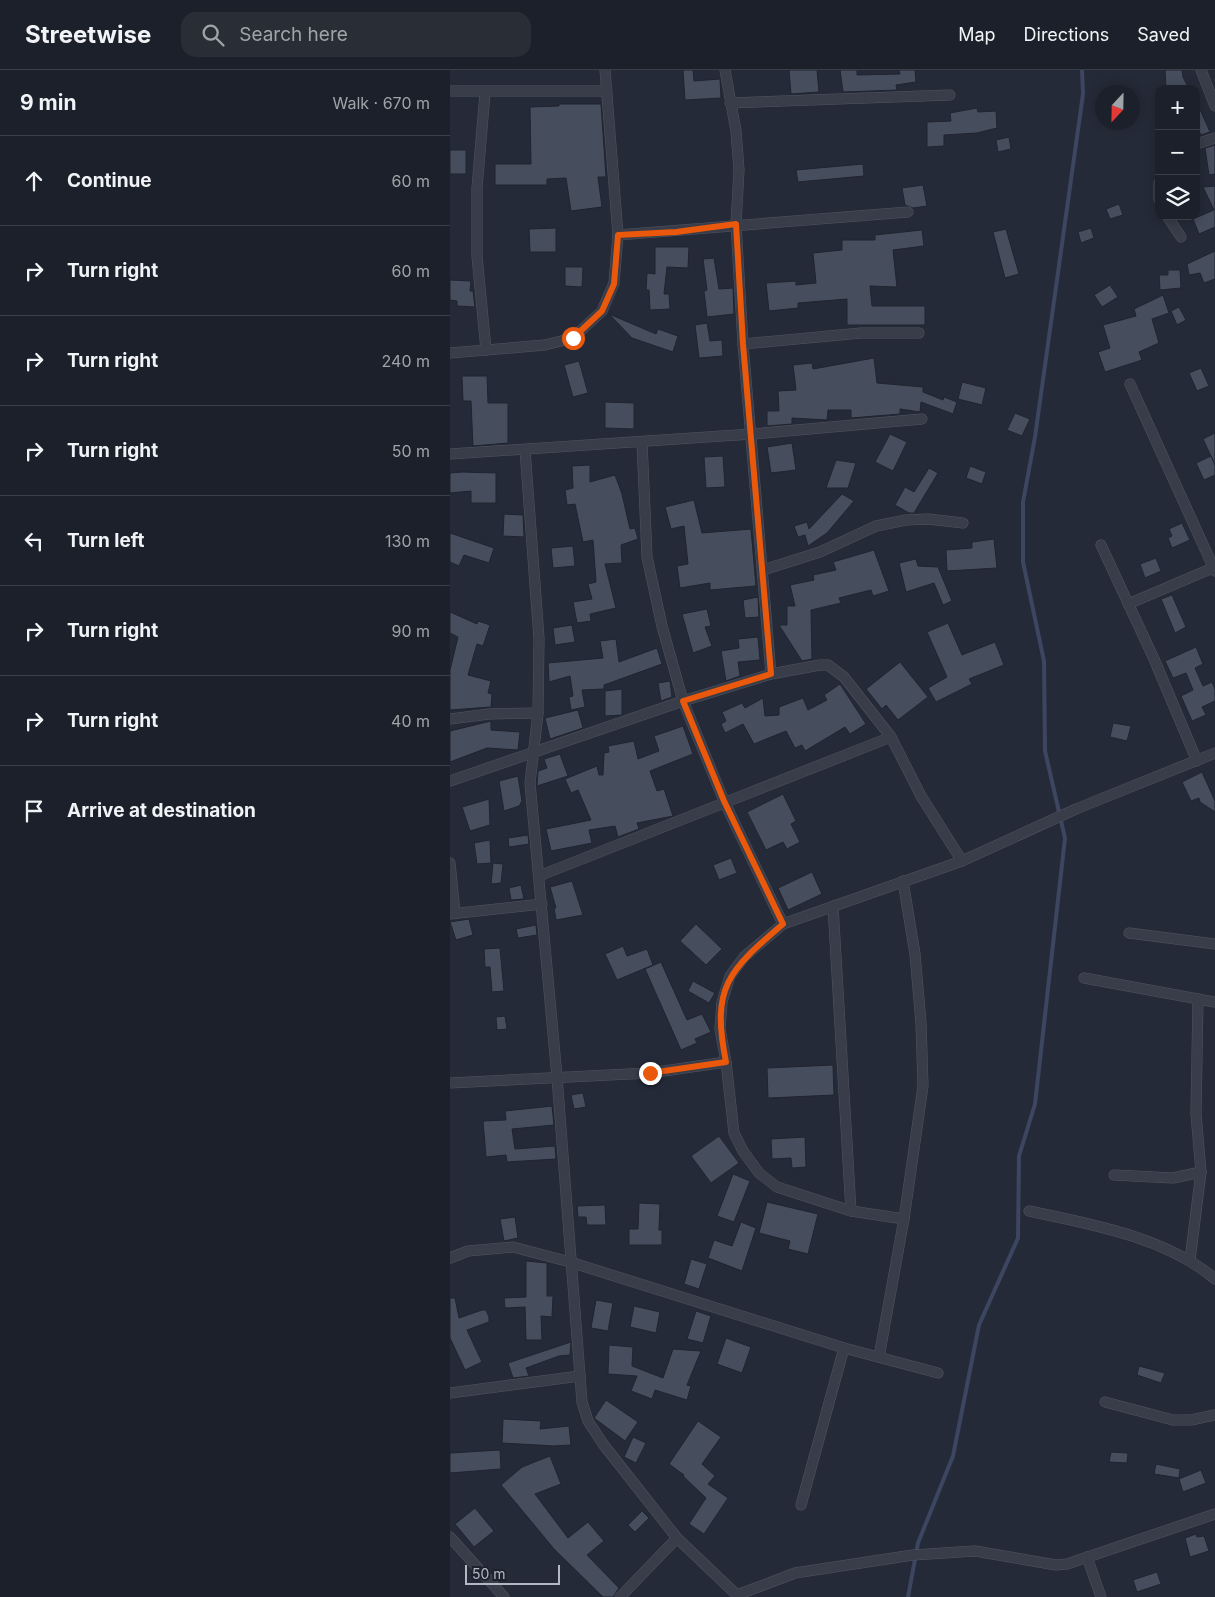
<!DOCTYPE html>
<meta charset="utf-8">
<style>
body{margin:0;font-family:Inter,sans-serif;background:#292d36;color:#f1f3f6}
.controls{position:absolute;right:15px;top:15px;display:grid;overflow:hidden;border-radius:10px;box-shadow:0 2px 12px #0003}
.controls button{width:45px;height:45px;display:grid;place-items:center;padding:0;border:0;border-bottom:1px solid #3a3e47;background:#1c202a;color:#f1f3f6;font:25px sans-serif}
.compass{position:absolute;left:645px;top:15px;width:45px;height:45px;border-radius:50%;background:#1c202a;box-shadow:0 2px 12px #0003;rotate:202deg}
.scale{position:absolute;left:15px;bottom:12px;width:95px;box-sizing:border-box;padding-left:5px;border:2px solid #b4b8c5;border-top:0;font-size:14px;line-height:18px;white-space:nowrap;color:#b4b8c5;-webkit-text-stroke:4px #1e222e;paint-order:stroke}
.stop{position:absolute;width:15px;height:15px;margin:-11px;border:4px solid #ea580c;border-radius:50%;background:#fff}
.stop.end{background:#ea580c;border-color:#fff;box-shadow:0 1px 5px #0008}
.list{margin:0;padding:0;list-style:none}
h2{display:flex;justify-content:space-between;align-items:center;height:65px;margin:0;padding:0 20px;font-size:21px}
h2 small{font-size:16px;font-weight:400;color:#a0a3a8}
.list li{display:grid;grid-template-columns:32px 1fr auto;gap:15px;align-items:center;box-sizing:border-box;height:90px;padding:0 20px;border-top:1px solid #3a3e47}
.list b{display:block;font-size:19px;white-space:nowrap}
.list em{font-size:16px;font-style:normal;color:#a0a3a8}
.icon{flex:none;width:28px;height:28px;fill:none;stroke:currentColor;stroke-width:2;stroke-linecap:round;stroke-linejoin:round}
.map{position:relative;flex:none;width:765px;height:1527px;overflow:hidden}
header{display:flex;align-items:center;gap:30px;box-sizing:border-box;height:70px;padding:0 25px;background:#1c202a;border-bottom:1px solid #3a3e47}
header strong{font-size:24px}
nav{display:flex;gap:28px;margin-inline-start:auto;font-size:18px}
.search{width:350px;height:45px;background:#292d36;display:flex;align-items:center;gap:12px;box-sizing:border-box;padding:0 18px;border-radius:15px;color:#a0a3a8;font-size:19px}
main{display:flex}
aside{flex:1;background:#1c202a}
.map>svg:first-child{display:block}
</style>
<header>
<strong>Streetwise</strong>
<div class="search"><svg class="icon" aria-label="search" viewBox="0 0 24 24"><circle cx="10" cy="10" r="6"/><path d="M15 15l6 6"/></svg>Search here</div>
<nav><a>Map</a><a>Directions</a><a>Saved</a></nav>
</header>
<main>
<aside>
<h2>9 min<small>Walk · 670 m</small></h2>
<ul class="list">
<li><svg class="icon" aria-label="ahead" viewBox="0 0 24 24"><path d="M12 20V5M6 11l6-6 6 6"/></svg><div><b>Continue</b></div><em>60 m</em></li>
<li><svg class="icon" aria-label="right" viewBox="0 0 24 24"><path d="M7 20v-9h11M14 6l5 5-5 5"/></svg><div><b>Turn right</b></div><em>60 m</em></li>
<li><svg class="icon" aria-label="right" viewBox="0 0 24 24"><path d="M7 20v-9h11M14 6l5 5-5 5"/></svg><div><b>Turn right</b></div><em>240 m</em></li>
<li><svg class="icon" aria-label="right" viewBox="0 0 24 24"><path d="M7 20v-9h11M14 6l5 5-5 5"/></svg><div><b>Turn right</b></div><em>50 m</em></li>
<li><svg class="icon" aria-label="left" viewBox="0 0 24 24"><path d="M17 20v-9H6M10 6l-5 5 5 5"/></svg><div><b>Turn left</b></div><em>130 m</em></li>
<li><svg class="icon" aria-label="right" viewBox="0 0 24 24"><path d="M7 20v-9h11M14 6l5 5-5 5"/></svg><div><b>Turn right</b></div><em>90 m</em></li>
<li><svg class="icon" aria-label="right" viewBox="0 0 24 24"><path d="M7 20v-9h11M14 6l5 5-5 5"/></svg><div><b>Turn right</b></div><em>40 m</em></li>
<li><svg class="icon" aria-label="arrive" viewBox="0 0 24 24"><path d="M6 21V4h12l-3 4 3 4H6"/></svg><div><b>Arrive at destination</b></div></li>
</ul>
</aside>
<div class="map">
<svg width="765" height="1527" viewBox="0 0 765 1527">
<rect width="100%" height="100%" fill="#252a38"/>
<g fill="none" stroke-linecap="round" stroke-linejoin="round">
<!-- stream -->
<path stroke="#3c4660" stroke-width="4" d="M458 1527 468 1473 503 1386 529 1255 568 1168 569 1086 585 1034 615 768 595 681 594 591 573 492V432L585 367 633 24 632 0"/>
</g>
<!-- building -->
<g fill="#464d5d" stroke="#202430">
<path d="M233 0H243L244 11 270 9 271 28 235 30Z"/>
<path d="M339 0H367L369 22 341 24Z"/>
<path d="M390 0H407V5L450 4 449 0H465L466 12 446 15 447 20 393 22Z"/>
<path d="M715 0H732L733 7 739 19H716Z"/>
<path d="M746 30 760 62 751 65 746 56Z"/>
<path d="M109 34H151L156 107H148L152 137 121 141 116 108 97 109V115H45V94H81L80 37 109 36Z"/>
<path d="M527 38 528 42 546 41 547 58 527 63 494 65V76L477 77V52L501 51 500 43Z"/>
<path d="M559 67 561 79 548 82 546 70Z"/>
<path d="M765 75V104L759 105 755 78Z"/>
<rect x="0" y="80" width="16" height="24"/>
<path d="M413 94 414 106 348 112 346 100Z"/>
<path d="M473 115 477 136 463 138 455 135 452 118Z"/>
<path d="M765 116V157L749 164 743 149 764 140 753 117Z"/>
<path d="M669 134 673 145 660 149 656 139Z"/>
<path d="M106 158V182H80L79 159Z"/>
<path d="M641 158 644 168 631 173 628 162Z"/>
<path d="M556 159 569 204 555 208 543 162Z"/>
<path d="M472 160 474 176 443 180 447 217 420 216 422 236H475V255H397V229L348 233V238L319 241 316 213 346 211V215L366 213 363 183 392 180V170H425V165Z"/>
<path d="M205 177H239L238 198 217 197 214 224H219L220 239 200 240 199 220H196L197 203 205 204Z"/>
<path d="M765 181V209L754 213 750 203 739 205 737 194Z"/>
<path d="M264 188 269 219 283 218 284 244 257 247 254 221 257 220 253 189Z"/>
<path d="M115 197H133L132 217 115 216Z"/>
<path d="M718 200H730L731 218 710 220 709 205H718Z"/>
<path d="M0 210 21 211 20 221H23L25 237 7 236V231L0 230Z"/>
<path d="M660 215 668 227 652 237 644 225Z"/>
<path d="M713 225 719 243 702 249 709 273 689 282 692 290 655 302 648 282 660 278 653 255 686 246 684 239Z"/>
<path d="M729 237 736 250 727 255 721 241Z"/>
<path d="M159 244 206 264 208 259 228 266 223 282 182 268Z"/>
<path d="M257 253 260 271 272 270 273 286 249 288 245 255Z"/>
<path d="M424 288 427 313 473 317V322L493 330 494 327 507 332 503 344 471 332 470 342 450 339V344L401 348V340H378L377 350 342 348V354L317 356V341H329L328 321 346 320 343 295 362 293 363 299Z"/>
<path d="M129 291 138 323 123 327 114 295Z"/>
<path d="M751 298 759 316 747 321 739 303Z"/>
<path d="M12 306H37L38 333H58V373L23 376 21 331H13Z"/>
<path d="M512 312 536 318 532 335 508 329Z"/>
<path d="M155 332 184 333V359L155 358Z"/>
<path d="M565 343 580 349 572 366 557 360Z"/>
<path d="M765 363V395L753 369Z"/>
<path d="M440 364 457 372 443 401 425 392Z"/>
<path d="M342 373 346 400 321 403 317 377Z"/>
<path d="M273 386 275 417 256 418 254 387Z"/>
<path d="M761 386 765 395V405L754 410 746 393Z"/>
<path d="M386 390 406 393 398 418H376Z"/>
<path d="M140 395V412L165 405 172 424 180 459 185 458 188 469 171 475 172 493 155 494 166 538 140 544 141 551 127 553 123 532 142 529 138 514 146 512 143 470 133 472 125 434 117 435 115 420 123 418 122 396Z"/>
<path d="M520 396 536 402 532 414 516 408Z"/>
<path d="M479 398 488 403 464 443H459L445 435 455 417 464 422Z"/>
<path d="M12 402 46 403V433H21V421L0 423V403Z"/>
<path d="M392 424 404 431 377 463 358 476 355 465 348 467 344 456 357 452 359 459Z"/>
<path d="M244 430 252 463 301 459 306 516 260 520V513L230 518 227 496 238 494 234 456 221 459 215 437Z"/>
<path d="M54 444 73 445 74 467 53 466Z"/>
<path d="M732 453 740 470 722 478 718 468 722 466 719 459Z"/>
<path d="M0 463 44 478 39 493 14 485 9 496 0 492Z"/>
<path d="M544 469 547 498 497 501 496 480 522 478V472Z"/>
<path d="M123 476 125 496 103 498 101 478Z"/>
<path d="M424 480 439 521 423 526 421 520 389 528 391 533 361 540 362 589 352 591 329 555H337V536H345L340 515 364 510 363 505 386 500 383 492Z"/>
<path d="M706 488 711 501 695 508 690 494Z"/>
<path d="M466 489 468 496 488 497 502 531 493 535 484 513 456 522 449 493Z"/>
<path d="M722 525 736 557 725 563 711 529Z"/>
<path d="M308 527 309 547 295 548 293 530Z"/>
<path d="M257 539 261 556 255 557 262 576 243 583 232 544Z"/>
<path d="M0 542 27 554 28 551 40 555 33 576 27 574 18 605 41 611 38 623 42 624 41 637 0 640V600L8 567 0 563Z"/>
<path d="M498 553 512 585 545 572 554 595 519 609 522 614 486 632 478 618 497 607 477 562Z"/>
<path d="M122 555 125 572 105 575 103 558Z"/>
<path d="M308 567 310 590 288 592 290 606 276 611 271 581 289 578 288 569Z"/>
<path d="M166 569 169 592 207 578 212 594 154 615V619L132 620 135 637 121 640 119 627 123 626 120 606 99 612 98 593 153 588 150 571Z"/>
<path d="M746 577 753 594 745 598 753 616 762 612 765 619V631L752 637 756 645 742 651 731 626 743 620 736 603 723 608 715 591Z"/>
<path d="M450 592 478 627 448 650 436 635 432 639 416 619Z"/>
<path d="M220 611 222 627 211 631 208 613Z"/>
<path d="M390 614 416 654 400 664 395 657 355 681 352 675 345 678 336 661 304 674 293 654 275 663 271 654 276 651 272 642 292 633 295 638 313 628 315 646 329 645V637L353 628 358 640 377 630 374 625Z"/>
<path d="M172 619V645L155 646V621Z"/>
<path d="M128 640 133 658 100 669 95 648Z"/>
<path d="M41 651V660L70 662 68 680 37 678 0 692V661Z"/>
<path d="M663 653 681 656 677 671 660 667Z"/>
<path d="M233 656 243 684 200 701 207 721 214 719 223 746 187 753 189 759 168 767 165 756 139 760 142 773 101 781 96 759 141 750 128 720 121 723 115 709 147 696 149 705H153L154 683 159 682 158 676 184 671 188 689 209 681 204 666Z"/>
<path d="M110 684 118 706 87 716 88 701 97 698 94 689Z"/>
<path d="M752 702 765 731V742L750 732 749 728 741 731 732 712Z"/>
<path d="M68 706 72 731 69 736 54 741 49 711Z"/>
<path d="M333 724 346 751 341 754 350 772 337 779 333 772 316 780 297 742Z"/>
<path d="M39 729 40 755 20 761 12 737Z"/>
<path d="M78 765 79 774 59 777 58 768Z"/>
<path d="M40 770 41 793 27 794 24 773Z"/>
<path d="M281 788 287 803 269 810 263 795Z"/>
<path d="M43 793 53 794 51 813 41 814Z"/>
<path d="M362 802 372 824 338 840 328 818Z"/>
<path d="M122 811 133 845 106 850 104 838H106L100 817Z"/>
<path d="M71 815 74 829 61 830 59 818Z"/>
<path d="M19 849 23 865 6 870 0 852Z"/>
<path d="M246 854 272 879 256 895 230 871Z"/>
<path d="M86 855 87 865 68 868 66 859Z"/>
<path d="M173 876 177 886 197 879 203 895 167 910 155 884Z"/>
<path d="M50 878 54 921 42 922 40 897H35L34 879Z"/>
<path d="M211 892 237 950 252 944 261 962 245 969 247 973 231 980 195 899Z"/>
<path d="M243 911 265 923 259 933 238 921Z"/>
<path d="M55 946 57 959 47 960 46 947Z"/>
<path d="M383 995 384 1025 318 1028 317 998Z"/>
<path d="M133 1023 136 1037 124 1039 121 1025Z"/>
<path d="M102 1036 104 1055 62 1059 65 1079 105 1076 106 1089 57 1092 56 1085 36 1087 33 1051 56 1050 55 1041Z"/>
<path d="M269 1066 289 1093 261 1113 241 1086Z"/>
<path d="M355 1067 356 1097 342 1098 341 1088 322 1089 321 1069Z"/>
<path d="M283 1104 300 1111 284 1152 267 1146Z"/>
<path d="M317 1132 368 1144 358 1184 338 1179 340 1171 309 1163Z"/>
<path d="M189 1133 210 1134 209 1160H212V1175H179V1159H188Z"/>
<path d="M155 1135 156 1155H137L136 1147H128L127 1136Z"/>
<path d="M65 1147 68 1168 54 1171 50 1149Z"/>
<path d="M291 1152 306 1158 292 1201 258 1188 264 1170 282 1176Z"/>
<path d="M241 1189 257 1194 249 1219 234 1214Z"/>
<path d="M76 1191 97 1193V1226H103L102 1247 91 1246 92 1270H76L75 1237 55 1238 54 1228 76 1227Z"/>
<path d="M0 1228H5L9 1248 32 1240H36L39 1247V1252L17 1260 32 1292 15 1300 0 1268Z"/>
<path d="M146 1230 163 1233 158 1261 141 1258Z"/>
<path d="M184 1236 210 1242 206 1263 180 1257Z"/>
<path d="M246 1241 261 1246 253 1273 237 1269Z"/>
<path d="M276 1268 301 1277 292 1303 267 1294Z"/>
<path d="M121 1272 120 1285 109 1286 76 1298 79 1306 63 1308 58 1293Z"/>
<path d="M159 1275 183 1277 182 1296 213 1308 223 1279 251 1281 237 1315 241 1316 237 1330 205 1320 202 1329 181 1321 187 1306 158 1304Z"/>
<path d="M689 1296 715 1303 711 1313 687 1305Z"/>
<path d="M156 1330 188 1352 175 1371 144 1348Z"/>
<path d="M53 1349 91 1351 90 1359 119 1356 121 1375 104 1376 52 1373Z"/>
<path d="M248 1351 271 1367 252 1394 265 1406 258 1414 278 1428 254 1464 239 1454 256 1428 233 1406 234 1405 219 1394Z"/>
<path d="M183 1367 196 1373 186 1393 174 1387Z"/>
<path d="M50 1380 51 1399 0 1403V1383Z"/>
<path d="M661 1382 678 1383 677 1393 659 1392Z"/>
<path d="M100 1386 111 1414 85 1424 118 1468 138 1452 154 1471 137 1485 169 1518 163 1527H153L104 1479 51 1415 72 1397Z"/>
<path d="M706 1394 730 1399 729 1408 704 1404Z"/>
<path d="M751 1400 756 1413 733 1422 729 1409Z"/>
<path d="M25 1438 44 1461 24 1477 5 1454Z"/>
<path d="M192 1441 199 1448 185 1462 178 1455Z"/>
<path d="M746 1464 747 1467 754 1466 759 1481 740 1487 735 1468Z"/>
<path d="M707 1502 711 1514 687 1522 683 1510Z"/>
</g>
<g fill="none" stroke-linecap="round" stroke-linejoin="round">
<defs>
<g id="minor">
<path d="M275 0 286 61 289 100 286 154 293 274 321 604"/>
<path d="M751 0 765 36"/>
<path d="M0 21H157"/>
<path d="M35 23 27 118V186L36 280"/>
<path d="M280 33 500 25"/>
<path d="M746 74 765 68"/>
<path d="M709 113V129"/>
<path d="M717 146 731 167"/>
<path d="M168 165 458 142"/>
<path d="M293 274 411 263H469"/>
<path d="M0 283 95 275 123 268 152 241 164 213 168 165 155 0"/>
<path d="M680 314 765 501"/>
<path d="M192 372 197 487 212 556 233 631 274 731 333 854"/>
<path d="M75 380 89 568 88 643 80 713 107 1007 132 1332 138 1351 153 1374 227 1468 289 1527"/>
<path d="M0 384 302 364 472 349"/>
<path d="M651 475 704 589 747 691"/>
<path d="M313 500 370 482 426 456 456 450 478 449 513 453"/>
<path d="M678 534 765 497"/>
<path d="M0 649 39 644 88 643"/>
<path d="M0 711 233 631 321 604 370 595H378L394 607 441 667 471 726 512 791"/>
<path d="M0 793 5 843"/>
<path d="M89 806 441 667"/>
<path d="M383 836 401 1141"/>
<path d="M0 844 92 834"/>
<path d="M679 863 765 874"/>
<path d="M634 908 765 932"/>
<path d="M0 1013 200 1003 276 992"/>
<path d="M664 1105 723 1108 751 1102"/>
<path d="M579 1141C640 1154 716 1167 765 1209"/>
<path d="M454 1149 401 1141 327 1117 309 1103 293 1081 284 1063 276 992 270 959 272 932 280 906 294 887 333 854 512 791 626 739 765 683"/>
<path d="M0 1188 18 1181 63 1177 120 1192 394 1278 488 1303"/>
<path d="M740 1190 751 1102 746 1044 748 929"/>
<path d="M429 1287 454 1149 473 1016 471 953 465 884 453 811"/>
<path d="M0 1323 130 1306"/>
<path d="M655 1332 723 1350H741L765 1345"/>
<path d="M351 1435 394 1278"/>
<path d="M0 1467 54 1527"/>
<path d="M637 1487 651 1527"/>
<path d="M287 1525 345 1503 463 1485 525 1481 606 1495 617 1494 765 1444"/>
<path d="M170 1527 227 1468"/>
</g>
</defs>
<!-- minor casing -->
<use href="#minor" stroke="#515561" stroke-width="11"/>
<!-- minor -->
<use href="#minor" stroke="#383d49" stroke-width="10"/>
</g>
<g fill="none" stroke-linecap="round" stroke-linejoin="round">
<!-- route -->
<path stroke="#ea580c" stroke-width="6" d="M123 268 152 241 164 214 168 165 226 162 286 154 293 274 321 604 233 631 274 731 333 854C278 901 261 917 276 992L200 1003"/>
</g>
</svg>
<div class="controls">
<button>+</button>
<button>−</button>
<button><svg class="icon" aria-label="layers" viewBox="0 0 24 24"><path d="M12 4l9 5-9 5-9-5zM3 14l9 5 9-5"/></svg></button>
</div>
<svg class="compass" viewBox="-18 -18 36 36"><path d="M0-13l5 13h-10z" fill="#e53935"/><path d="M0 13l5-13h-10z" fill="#a0a3a8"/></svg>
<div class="scale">50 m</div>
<div class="stop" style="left:123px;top:268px"></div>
<div class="stop end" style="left:200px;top:1003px"></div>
</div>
</main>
